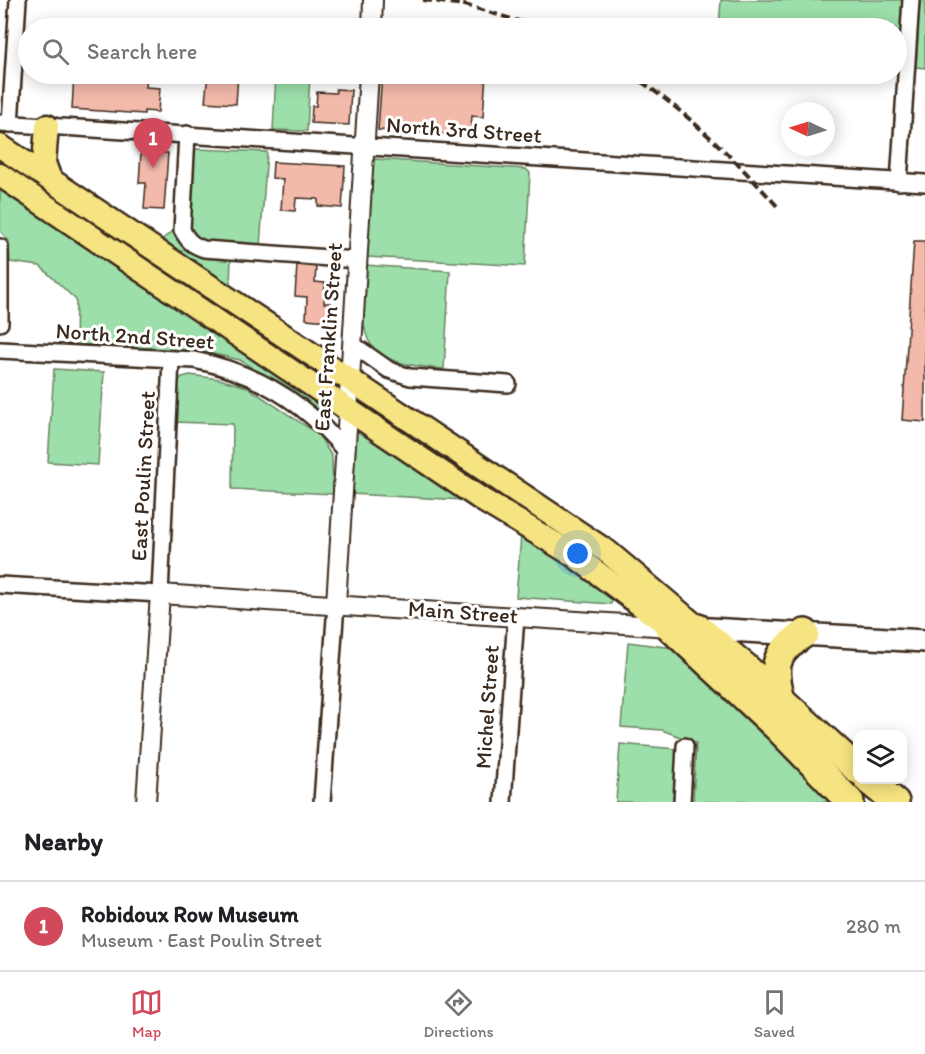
<!DOCTYPE html>
<meta charset="utf-8">
<style>
body{margin:0;font-family:Itim,sans-serif;background:#f2f2f2;color:#202124}
.controls{position:absolute;right:18px;bottom:18px;display:grid;overflow:hidden;border-radius:12px;box-shadow:0 3px 15px #0003}
.controls button{width:54px;height:54px;display:grid;place-items:center;padding:0;border:0;border-bottom:2px solid #e0e0e0;background:#fff;color:#202124;font:30px sans-serif}
.compass{position:absolute;left:781px;top:102px;width:54px;height:54px;border-radius:50%;background:#fff;box-shadow:0 3px 15px #0003;rotate:274deg}
.you{position:absolute;left:578px;top:554px;width:21px;height:21px;margin:-15px;border:4px solid #fff;border-radius:50%;background:#1a73e8;box-shadow:0 0 0 9px #1a73e833}
.badge{display:grid;place-items:center;width:39px;height:39px;border-radius:50%;background:#d1495b;color:#fff;font-size:20px;font-weight:700}
.pin{position:absolute;translate:-50% -50px;filter:drop-shadow(0 2px 3px #0008)}
.pin::after{content:'';position:absolute;top:32px;width:21px;height:18px;background:inherit;clip-path:polygon(0 0,100% 0,50% 100%)}
.list{margin:0;padding:0;list-style:none}
h2{display:flex;justify-content:space-between;align-items:center;height:78px;margin:0;padding:0 24px;font-size:26px}
h2 small{font-size:20px;font-weight:400;color:#757577}
.list li{display:grid;grid-template-columns:39px 1fr auto;gap:18px;align-items:center;box-sizing:border-box;height:90px;padding:0 24px;border-top:2px solid #e0e0e0}
.list b{display:block;font-size:22px;white-space:nowrap}
.list p{margin:0;font-size:20px;white-space:nowrap;color:#757577}
.list em{font-size:20px;font-style:normal;color:#757577}
.icon{flex:none;width:33px;height:33px;fill:none;stroke:currentColor;stroke-width:2;stroke-linecap:round;stroke-linejoin:round}
.map{position:relative;flex:none;width:925px;height:802px;overflow:hidden}
.search{position:absolute;background:#fff;box-shadow:0 3px 15px #0003;left:18px;right:18px;top:18px;height:66px;display:flex;align-items:center;gap:15px;box-sizing:border-box;padding:0 21px;border-radius:33px;color:#757577;font-size:22px}
.sheet{height:168px;background:#fff}
nav{display:flex;justify-content:space-around;align-items:center;box-sizing:border-box;height:84px;border-top:2px solid #e0e0e0;background:#fff;font-size:16px;color:#757577}
nav a{display:grid;justify-items:center;gap:3px}
nav .on{color:#d1495b}
.map>svg:first-child{display:block}
</style>
<div class="map">
<svg width="925" height="802" viewBox="0 0 925 802">
<rect width="100%" height="100%" fill="#fff"/>
<filter id="ink" filterUnits="userSpaceOnUse"><feTurbulence type="fractalNoise" baseFrequency=".0167" numOctaves="2"/><feDisplacementMap in="SourceGraphic" scale="12" xChannelSelector="R" yChannelSelector="G"/><feConvolveMatrix kernelMatrix="1 2 1 2 8 2 1 2 1" color-interpolation-filters="sRGB"/></filter>
<g filter="url(#ink)">
<!-- green -->
<g fill="#9cdfaa" stroke="#6c8464" stroke-width="1.5">
<path d="M721 0H902L898 68 896 28H719Z"/>
<path d="M920 0H925V68L916 67Z"/>
<path d="M276 74H310L307 131 273 130Z"/>
<path d="M196 149 267 152 260 246 204 242 193 237 188 227 192 154Z"/>
<path d="M375 159 526 169 530 173 525 266 367 257 372 162Z"/>
<path d="M0 188 330 407 328 418 240 360 200 351 75 344 76 300 40 266 10 262 9 241 0 231Z"/>
<path d="M173 231C190 256 204 253 231 258L230 287 161 240Z"/>
<path d="M365 265 450 271 444 369C358 362 360 344 365 265Z"/>
<path d="M54 369 104 372 98 465 48 462Z"/>
<path d="M190 375 219 379 247 387 319 435 332 457 333 494 232 489 233 424 174 422 176 383 182 377Z"/>
<path d="M359 427 465 500 351 494 355 433Z"/>
<path d="M521 535 605 593 613 599 611 604 516 597Z"/>
<path d="M628 642 674 648 837 802H693L696 743 662 730 621 727Z"/>
<path d="M620 744 677 749 674 802H616Z"/>
</g>
<!-- building -->
<g fill="#f3baab" stroke="#3b2a1e" stroke-width="1.5">
<path d="M74 74H147L146 87 160 88 158 112 144 111V114L72 109Z"/>
<path d="M208 74H238L236 104 205 102Z"/>
<path d="M382 74H486L483 117 472 116 470 136 378 130Z"/>
<path d="M336 89 351 90 349 125 311 123 312 106H316L317 92 336 93Z"/>
<path d="M141 152 168 153 164 210 144 209 146 183H139Z"/>
<path d="M273 162 345 166 342 208 318 206V199L296 198 295 211 281 210 283 179 272 178Z"/>
<path d="M914 241H925V422L902 420Z"/>
<path d="M297 265 316 267 315 282 325 283 324 303H330L329 321 306 319 307 297 295 296Z"/>
</g>
<g fill="none" stroke-linecap="round" stroke-linejoin="round">
<defs>
<g id="minor">
<path d="M0 123 925 183"/>
<path d="M10 124 18 0"/>
<path d="M187 134 182 230C188 241 192 245 204 249L357 260"/>
<path d="M899 182 911 0"/>
<path d="M0 247V323"/>
<path d="M352 344 389 370 410 377 508 384"/>
<path d="M0 350 194 360C255 372 305 402 345 451"/>
<path d="M0 585 160 594 171 360"/>
<path d="M322 802 336 604"/>
<path d="M503 802 516 616"/>
<path d="M682 802 685 746"/>
</g>
<g id="tertiary">
<path d="M372 28 373 0"/>
<path d="M336 604 369 74"/>
<path d="M146 802 160 594 670 627"/>
</g>
<path id="secondary" d="M692 628 925 641"/>
<g id="primary">
<path d="M47 126 44 163 50 179"/>
<path d="M0 146 609 553 698 628"/>
<path d="M0 175 484 501 572 554 670 627"/>
</g>
<g id="motorway">
<path d="M670 627 780 730 850 802"/>
<path d="M698 628 745 667 858 770"/>
<path d="M781 700C772 664 774 654 805 633"/>
<path d="M868 780 895 802"/>
</g>
</defs>
<!-- minor casing -->
<use href="#minor" stroke="#3b2a1e" stroke-width="20"/>
<!-- tertiary casing -->
<use href="#tertiary" stroke="#3b2a1e" stroke-width="22"/>
<!-- secondary casing -->
<use href="#secondary" stroke="#3b2a1e" stroke-width="26"/>
<!-- primary casing -->
<use href="#primary" stroke="#3b2a1e" stroke-width="27"/>
<!-- motorway casing -->
<use href="#motorway" stroke="#3b2a1e" stroke-width="32"/>
<!-- minor -->
<use href="#minor" stroke="#fff" stroke-width="15"/>
<!-- tertiary -->
<use href="#tertiary" stroke="#fff" stroke-width="18"/>
<!-- secondary -->
<use href="#secondary" stroke="#fff" stroke-width="21"/>
<!-- primary -->
<use href="#primary" stroke="#f6e381" stroke-width="22"/>
<!-- motorway -->
<use href="#motorway" stroke="#f6e381" stroke-width="27"/>
<!-- rail -->
<g stroke="#3b2a1e" stroke-width="4" stroke-dasharray="9 4.5" stroke-linecap="butt">
<path d="M423 0 465 5 542 28"/>
<path d="M630 74C685 110 733 157 777 206"/>
</g>
</g>
</g>
<g text-anchor="middle" dominant-baseline="central" stroke-width="6" stroke-linejoin="round" paint-order="stroke">
<!-- street labels -->
<g font-size="22" fill="#3b2a1e" stroke="#fff">
<text transform="translate(464 130) rotate(4)">North 3rd Street</text>
<text transform="translate(135 336) rotate(4)">North 2nd Street</text>
<text transform="translate(328 337) rotate(-86)">East Franklin Street</text>
<text transform="translate(143 476) rotate(-87)">East Poulin Street</text>
<text transform="translate(463 612) rotate(4)">Main Street</text>
<text transform="translate(487 707) rotate(-86)">Michel Street</text>
</g>
</g>
</svg>
<div class="controls">
<button><svg class="icon" aria-label="layers" viewBox="0 0 24 24"><path d="M12 4l9 5-9 5-9-5zM3 14l9 5 9-5"/></svg></button>
</div>
<svg class="compass" viewBox="-18 -18 36 36"><path d="M0-13l5 13h-10z" fill="#e53935"/><path d="M0 13l5-13h-10z" fill="#757577"/></svg>
<div class="you"></div>
<div class="pin badge" style="left:153px;top:168px">1</div>
<div class="search"><svg class="icon" aria-label="search" viewBox="0 0 24 24"><circle cx="10" cy="10" r="6"/><path d="M15 15l6 6"/></svg>Search here</div>
</div>
<section class="sheet">
<h2>Nearby<small></small></h2>
<ul class="list">
<li><span class="badge">1</span><div><b>Robidoux Row Museum</b><p>Museum · East Poulin Street</p></div><em>280 m</em></li>
</ul>
</section>
<nav>
<a class="on"><svg class="icon" aria-label="map" viewBox="0 0 24 24"><path d="M3 6l6-2 6 2 6-2v14l-6 2-6-2-6 2zM9 4v14M15 6v14"/></svg>Map</a>
<a><svg class="icon" aria-label="directions" viewBox="0 0 24 24"><path d="M12 3l9 9-9 9-9-9zM9 14v-3h6M13 9l2 2-2 2"/></svg>Directions</a>
<a><svg class="icon" aria-label="saved" viewBox="0 0 24 24"><path d="M7 4h10v16l-5-4-5 4z"/></svg>Saved</a>
</nav>
